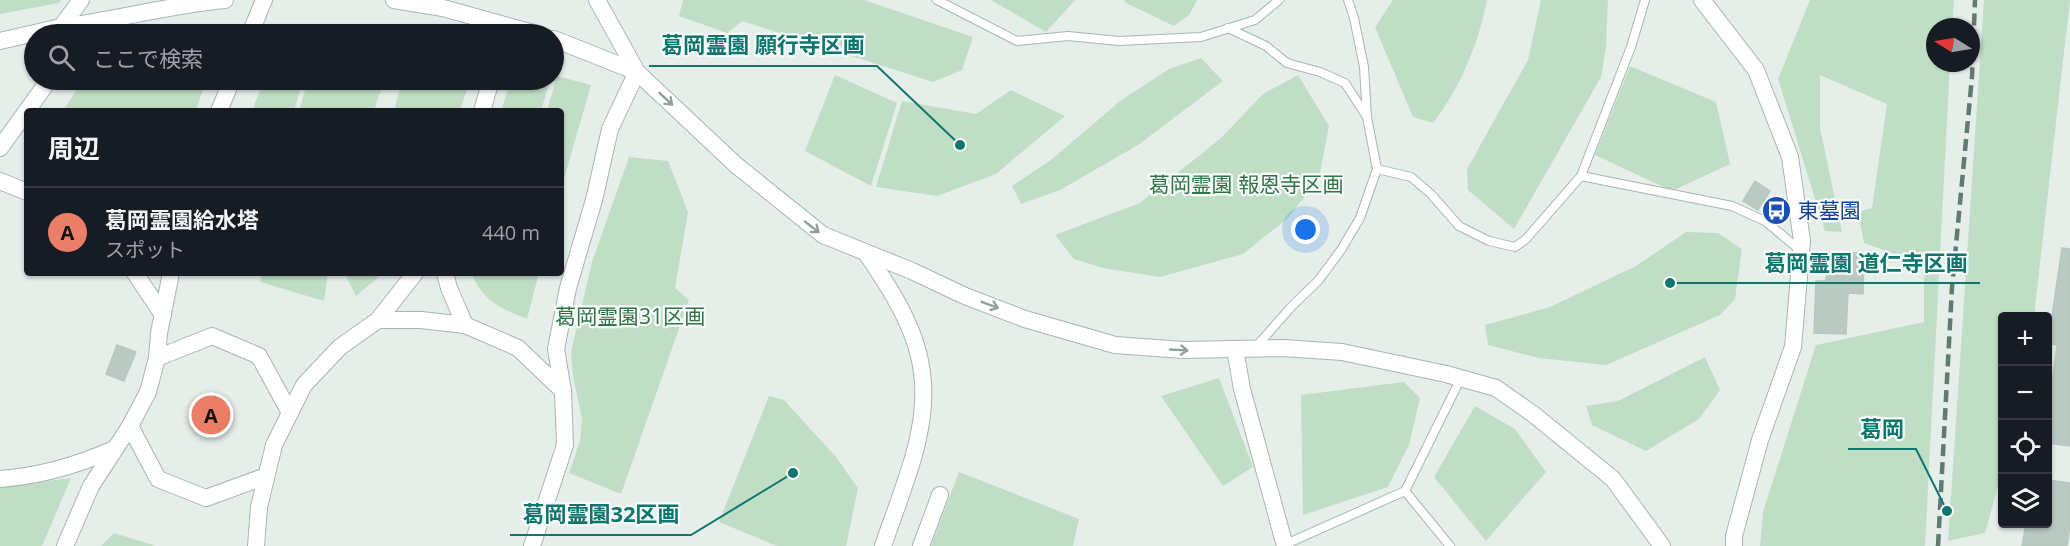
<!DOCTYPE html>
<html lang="ja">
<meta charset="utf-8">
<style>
body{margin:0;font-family:"Open Sans","Noto Sans JP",sans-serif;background:#20242c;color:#f1f3f6}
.controls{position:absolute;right:18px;bottom:18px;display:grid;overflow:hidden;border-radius:6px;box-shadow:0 2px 4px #0004}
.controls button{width:54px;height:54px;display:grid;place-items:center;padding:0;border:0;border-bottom:2px solid #363941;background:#171b24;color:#f1f3f6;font:30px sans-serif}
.compass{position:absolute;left:1926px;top:18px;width:54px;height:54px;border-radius:50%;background:#171b24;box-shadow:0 2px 4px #0004;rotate:281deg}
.you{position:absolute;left:1306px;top:230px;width:21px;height:21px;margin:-15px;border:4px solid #fff;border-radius:50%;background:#1a73e8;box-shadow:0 0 0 9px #1a73e833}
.badge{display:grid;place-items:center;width:39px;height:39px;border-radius:50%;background:#eb7e67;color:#111;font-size:20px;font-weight:700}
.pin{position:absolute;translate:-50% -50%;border:3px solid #fff;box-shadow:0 2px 6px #0006}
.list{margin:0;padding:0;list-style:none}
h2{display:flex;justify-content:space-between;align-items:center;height:78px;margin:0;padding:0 24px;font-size:26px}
h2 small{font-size:20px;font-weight:400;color:#9ea1a6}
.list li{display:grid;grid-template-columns:39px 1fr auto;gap:18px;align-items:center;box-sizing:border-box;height:90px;padding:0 24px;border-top:2px solid #363941}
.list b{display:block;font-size:22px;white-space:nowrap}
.list p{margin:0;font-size:20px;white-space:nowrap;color:#9ea1a6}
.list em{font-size:20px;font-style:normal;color:#9ea1a6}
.icon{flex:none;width:33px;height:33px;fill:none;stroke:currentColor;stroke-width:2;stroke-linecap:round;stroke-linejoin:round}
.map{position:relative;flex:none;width:2070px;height:546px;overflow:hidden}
.search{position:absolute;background:#171b24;box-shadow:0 2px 4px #0004;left:24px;top:24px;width:540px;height:66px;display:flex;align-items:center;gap:15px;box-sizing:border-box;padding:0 21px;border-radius:33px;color:#9ea1a6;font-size:22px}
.panel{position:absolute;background:#171b24;box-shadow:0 2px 4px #0004;left:24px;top:108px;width:540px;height:168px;border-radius:6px}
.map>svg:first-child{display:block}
</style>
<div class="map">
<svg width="2070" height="546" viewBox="0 0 2070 546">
<rect width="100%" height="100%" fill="#e6eeea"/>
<!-- green -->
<g fill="#c0dec6">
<path d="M0 0H61L59 3 0 14Z"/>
<path d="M683 0H864L973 37 962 70 933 82 742 21 727 33 679 16Z"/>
<path d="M991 0H1075L1046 32Z"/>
<path d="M1125 0H1197L1189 15 1174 26 1124 2Z"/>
<path d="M1393 0H1487C1478 45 1461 86 1433 123L1413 117 1375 27Z"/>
<path d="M1541 0H1608L1606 47 1601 77 1514 229 1468 190 1467 169 1528 60Z"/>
<path d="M1810 0H1954L1952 27H1935V63H1950L1925 546H1760L1763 512 1816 345 1924 322V265L1864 243 1858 212 1872 208 1887 104 1820 75V128L1842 232 1825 231 1778 79Z"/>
<path d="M1984 0H2070L2034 316H2002V472L1985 533 1948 541Z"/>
<path d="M223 25 220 34H133L148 26Z"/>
<path d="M1201 58 1223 81 1138 145 1060 190 1021 204 1012 186 1051 160 1120 101 1169 69Z"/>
<path d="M1630 66 1716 102 1730 164 1672 191 1595 155Z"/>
<path d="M835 75 897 103 871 186 805 151Z"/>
<path d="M1298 75 1329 126 1319 178 1288 218 1243 254 1160 277 1103 268 1074 259 1055 235 1140 203 1221 138 1263 94Z"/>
<path d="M557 76 591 85 562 186 561 111H547Z"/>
<path d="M83 80H206L196 111H63Z"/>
<path d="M264 80H303L294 111H252Z"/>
<path d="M308 80H384L374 111H299Z"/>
<path d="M402 80H470L460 111H394Z"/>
<path d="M511 80H550L541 111H501Z"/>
<path d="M1011 90 1065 116 996 174 937 196 876 187 902 101 976 114Z"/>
<path d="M629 157 668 161 688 212 675 288 689 300 621 494 569 473 580 441 582 419 573 376 571 352 592 262Z"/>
<path d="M1686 232 1718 233 1742 249 1735 299 1720 315 1606 365 1539 358 1488 345 1485 325 1550 307 1636 266Z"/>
<path d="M262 273H328L324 301 260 282Z"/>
<path d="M346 273H383L356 296 346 276Z"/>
<path d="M471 273H539L527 319C499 307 485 303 471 273Z"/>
<path d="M1705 357 1720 390 1699 419 1646 451 1592 425 1586 406 1618 401Z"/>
<path d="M1219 378 1253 467 1223 486 1161 396Z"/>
<path d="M1404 382 1420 398 1409 445 1388 487 1303 515 1301 395Z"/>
<path d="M769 396 784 400 836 457 858 488 846 546H777L719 522Z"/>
<path d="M1475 406 1515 429 1546 472 1486 541 1434 477Z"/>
<path d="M959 472 1079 519 1073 546H931Z"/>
<path d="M71 478 42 546H0V487Z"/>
<path d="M114 533 156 546H101Z"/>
</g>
<!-- building -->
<g fill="#bbc9c3" stroke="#b8c8c0" stroke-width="1.5">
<path d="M1755 181 1770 191 1758 210 1743 201Z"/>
<path d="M2062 248 2070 249V446L2048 443V413L2057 345 2051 344 2052 333 2048 332V315L2052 316Z"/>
<path d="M1827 252 1864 253 1863 294 1848 293 1846 334 1814 333 1816 281H1826Z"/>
<path d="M117 345 136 352 124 381 106 374Z"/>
<path d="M214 401 223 421 208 428 199 408Z"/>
<path d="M2048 480 2070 483V525L2067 546H2022L2026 524H2048Z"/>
</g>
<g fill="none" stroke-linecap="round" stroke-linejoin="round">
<defs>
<g id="lane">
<path d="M937 0 1017 41 1068 36 1119 41 1201 37 1255 20 1279 0"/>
<path d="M1228 28 1266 46 1287 63 1320 72 1345 83 1367 117"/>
<path d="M1377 169 1411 177 1431 194 1459 226 1489 241 1515 247 1526 239 1581 176 1631 47 1645 0"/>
<path d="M1581 176 1732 206 1765 221 1800 250"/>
<path d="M1255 348 1292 306 1318 281 1341 250 1360 218 1377 169 1367 117 1364 67 1354 18 1348 0"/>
<path d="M1405 491 1450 546"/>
<path d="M1284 545 1405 491 1461 378"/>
</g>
<g id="street">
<path d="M394 0 443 8 537 34"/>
<path d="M597 0 637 72 736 165 823 235 912 271 965 296 1025 319 1115 345 1183 350 1283 348 1342 352 1446 374 1496 388 1533 414 1613 479 1662 546"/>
<path d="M1702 0 1756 70 1790 157 1802 241 1793 347 1760 440 1734 536V546"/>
<path d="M61 27C116 20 169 5 225 0"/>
<path d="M250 34 264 0"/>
<path d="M0 41 61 27 81 0"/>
<path d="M219 111 232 80"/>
<path d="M482 111 491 80"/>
<path d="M0 148 49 80"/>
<path d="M0 181 27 192"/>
<path d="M866 253C890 288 917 329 922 373 930 431 901 492 883 546"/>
<path d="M135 273 163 315"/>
<path d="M445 273 449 288 465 325"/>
<path d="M378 320 415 273"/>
<path d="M1235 349 1242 389 1285 546"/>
<path d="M157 358 212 336 259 356 290 413"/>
<path d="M130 426 158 479 206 498 266 476"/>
<path d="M0 479C40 476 78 465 114 449"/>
<path d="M65 546 91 486 130 426 148 392 157 358 159 333 171 273"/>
<path d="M256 546 259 507 274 445 304 385 340 347 378 320H421L465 325 518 348 563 391"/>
<path d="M532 546 565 445 563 391 556 349 568 288 594 200 610 129 637 72 554 39"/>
<path d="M921 546 940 495"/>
</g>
</defs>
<!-- lane casing -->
<use href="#lane" stroke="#a8b6b1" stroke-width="10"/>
<!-- street casing -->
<use href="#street" stroke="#a8b6b1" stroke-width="18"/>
<!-- lane -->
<use href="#lane" stroke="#fff" stroke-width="8"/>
<!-- street -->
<use href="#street" stroke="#fff" stroke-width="16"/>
<!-- rail -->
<path stroke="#607b72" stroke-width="4.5" stroke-dasharray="12 6" stroke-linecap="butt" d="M1938 546 1952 287 1972 77 1975 0"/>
</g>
<!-- one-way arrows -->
<defs><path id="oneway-shaft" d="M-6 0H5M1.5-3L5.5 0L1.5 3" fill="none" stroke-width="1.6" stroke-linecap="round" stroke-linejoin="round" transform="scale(1.5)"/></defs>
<g stroke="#92a09b">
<use href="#oneway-shaft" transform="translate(666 99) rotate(43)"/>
<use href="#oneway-shaft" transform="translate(812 227) rotate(38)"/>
<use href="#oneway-shaft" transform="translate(990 305) rotate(21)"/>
<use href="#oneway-shaft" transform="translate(1179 350) rotate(3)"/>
</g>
<!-- icons -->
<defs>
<symbol id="bus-disc" viewBox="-11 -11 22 22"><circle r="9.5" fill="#1a4fb4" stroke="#f7faf8"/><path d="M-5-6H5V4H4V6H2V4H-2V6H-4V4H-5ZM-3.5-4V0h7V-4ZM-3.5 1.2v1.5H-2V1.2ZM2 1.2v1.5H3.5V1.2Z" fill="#fff"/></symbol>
</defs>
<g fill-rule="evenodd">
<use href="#bus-disc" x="1760" y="194" width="33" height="33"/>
</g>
<g text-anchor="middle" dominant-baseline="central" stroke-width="4.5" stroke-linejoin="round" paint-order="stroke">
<!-- park labels -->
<g font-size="21" fill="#317547" stroke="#f7faf8">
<text x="1246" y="184">葛岡霊園 報恩寺区画</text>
<text x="630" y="316">葛岡霊園31区画</text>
</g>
<!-- transit labels -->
<g font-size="21" fill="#164399" stroke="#f7faf8" text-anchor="start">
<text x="1798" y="210">東墓園</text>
</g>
</g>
<!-- callouts -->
<path fill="none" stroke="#0f766e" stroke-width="2" d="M960 145L877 66H649M1670 283L1753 283H1980M1947 511L1916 449H1848M793 473L691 535H510"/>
<g fill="#0f766e" stroke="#f7faf8" stroke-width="2">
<circle cx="960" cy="145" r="6"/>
<circle cx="1670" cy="283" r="6"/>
<circle cx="1947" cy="511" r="6"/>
<circle cx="793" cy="473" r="6"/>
</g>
<g font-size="22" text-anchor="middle" font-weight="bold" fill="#0f766e" stroke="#f7faf8" stroke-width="4.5" stroke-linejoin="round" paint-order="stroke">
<text x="763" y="53">葛岡霊園 願行寺区画</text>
<text x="1866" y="271">葛岡霊園 道仁寺区画</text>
<text x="1882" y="437">葛岡</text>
<text x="601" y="522">葛岡霊園32区画</text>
</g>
</svg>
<div class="controls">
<button>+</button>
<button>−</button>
<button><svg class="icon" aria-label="locate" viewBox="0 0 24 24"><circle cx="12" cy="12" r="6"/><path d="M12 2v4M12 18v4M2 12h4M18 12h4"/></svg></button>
<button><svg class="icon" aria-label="layers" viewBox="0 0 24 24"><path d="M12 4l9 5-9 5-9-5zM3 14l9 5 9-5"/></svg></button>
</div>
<svg class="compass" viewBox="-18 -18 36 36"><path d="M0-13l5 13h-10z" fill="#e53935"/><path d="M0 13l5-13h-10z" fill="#9ea1a6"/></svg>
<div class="you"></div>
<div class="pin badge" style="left:211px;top:415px">A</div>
<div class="search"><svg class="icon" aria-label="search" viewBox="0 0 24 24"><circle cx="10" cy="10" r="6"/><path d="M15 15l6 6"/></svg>ここで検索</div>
<section class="panel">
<h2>周辺<small></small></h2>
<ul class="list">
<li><span class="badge">A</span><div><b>葛岡霊園給水塔</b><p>スポット</p></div><em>440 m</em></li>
</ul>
</section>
</div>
